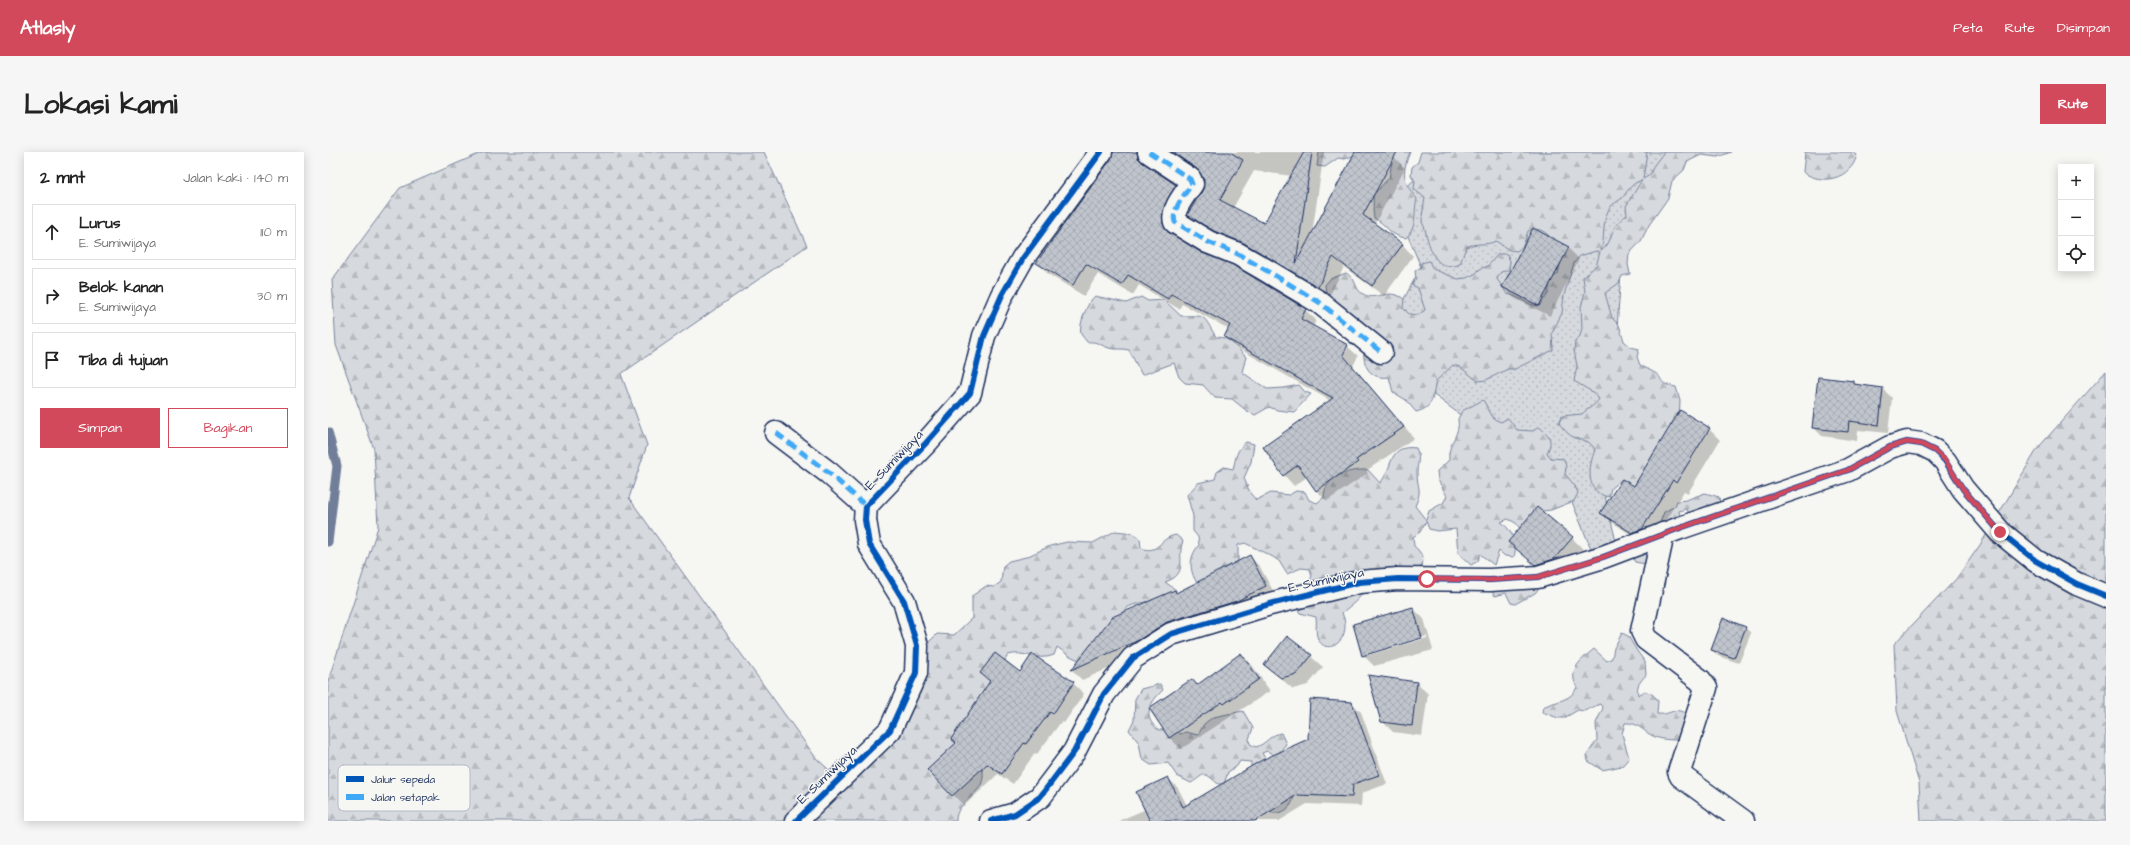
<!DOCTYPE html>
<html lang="id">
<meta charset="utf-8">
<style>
body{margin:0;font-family:"Architects Daughter",sans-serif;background:#f6f6f6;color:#222}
.controls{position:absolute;right:12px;top:12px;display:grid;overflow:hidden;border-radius:0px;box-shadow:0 2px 10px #0003}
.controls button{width:36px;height:36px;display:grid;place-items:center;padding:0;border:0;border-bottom:1px solid #e0e0e0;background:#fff;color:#222;font:20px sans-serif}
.stop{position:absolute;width:12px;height:12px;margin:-9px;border:3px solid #d1495b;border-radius:50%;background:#fff}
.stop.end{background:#d1495b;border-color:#fff;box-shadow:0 1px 4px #0008}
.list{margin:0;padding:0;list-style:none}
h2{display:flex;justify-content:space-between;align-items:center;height:52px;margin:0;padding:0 16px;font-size:17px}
h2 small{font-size:13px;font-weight:400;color:#767676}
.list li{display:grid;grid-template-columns:26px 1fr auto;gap:12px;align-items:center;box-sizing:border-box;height:56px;margin:0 8px 8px;padding:0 8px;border:1px solid #e0e0e0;border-radius:0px}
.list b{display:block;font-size:15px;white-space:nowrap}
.list p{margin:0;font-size:13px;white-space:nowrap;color:#767676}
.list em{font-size:13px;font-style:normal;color:#767676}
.actions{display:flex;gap:8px;padding:12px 16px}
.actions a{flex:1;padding:9px 0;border:1px solid #d1495b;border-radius:0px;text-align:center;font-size:14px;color:#d1495b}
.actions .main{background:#d1495b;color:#fff}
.icon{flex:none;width:22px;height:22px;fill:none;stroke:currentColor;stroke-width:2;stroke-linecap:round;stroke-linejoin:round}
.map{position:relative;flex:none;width:1778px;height:669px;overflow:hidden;border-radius:0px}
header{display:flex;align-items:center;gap:24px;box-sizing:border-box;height:56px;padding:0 20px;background:#d1495b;color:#fff}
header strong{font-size:19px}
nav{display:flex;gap:22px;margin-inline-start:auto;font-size:14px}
.intro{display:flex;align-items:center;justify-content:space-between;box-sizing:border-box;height:96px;padding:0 24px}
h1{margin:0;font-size:28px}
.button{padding:10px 18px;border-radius:0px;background:#d1495b;color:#fff;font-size:14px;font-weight:700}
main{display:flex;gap:24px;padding:0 24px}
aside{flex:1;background:#fff;border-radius:0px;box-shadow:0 2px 10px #0003}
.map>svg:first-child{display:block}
</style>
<header>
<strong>Atlasly</strong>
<nav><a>Peta</a><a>Rute</a><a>Disimpan</a></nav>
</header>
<div class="intro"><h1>Lokasi kami</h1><a class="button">Rute</a></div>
<main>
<aside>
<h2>2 mnt<small>Jalan kaki · 140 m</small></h2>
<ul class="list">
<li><svg class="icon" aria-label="ahead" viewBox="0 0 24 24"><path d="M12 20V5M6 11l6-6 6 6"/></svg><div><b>Lurus</b><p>E. Sumiwijaya</p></div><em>110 m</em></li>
<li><svg class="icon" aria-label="right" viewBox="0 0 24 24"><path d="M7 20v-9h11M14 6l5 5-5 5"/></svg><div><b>Belok kanan</b><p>E. Sumiwijaya</p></div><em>30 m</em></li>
<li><svg class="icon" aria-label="arrive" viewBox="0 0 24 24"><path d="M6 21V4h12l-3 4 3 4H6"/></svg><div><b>Tiba di tujuan</b></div></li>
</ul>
<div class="actions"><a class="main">Simpan</a><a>Bagikan</a></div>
</aside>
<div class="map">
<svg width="1778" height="669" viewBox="0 0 1778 669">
<defs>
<pattern id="grass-dots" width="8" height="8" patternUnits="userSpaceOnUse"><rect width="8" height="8" fill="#d6d9dd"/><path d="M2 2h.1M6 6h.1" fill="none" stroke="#b7bbc0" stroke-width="1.8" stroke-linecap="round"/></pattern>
<pattern id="forest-firs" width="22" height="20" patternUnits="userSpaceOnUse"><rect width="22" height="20" fill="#d6d9dd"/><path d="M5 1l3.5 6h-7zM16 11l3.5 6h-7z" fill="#b7bbc0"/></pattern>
<pattern id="building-cross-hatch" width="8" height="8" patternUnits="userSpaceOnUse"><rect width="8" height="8" fill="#c0c4cd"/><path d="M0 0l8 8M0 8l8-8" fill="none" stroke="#a4a9b2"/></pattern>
</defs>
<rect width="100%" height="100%" fill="#f6f6f2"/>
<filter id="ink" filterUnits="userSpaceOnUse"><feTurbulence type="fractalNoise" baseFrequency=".025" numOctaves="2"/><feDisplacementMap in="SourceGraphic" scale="8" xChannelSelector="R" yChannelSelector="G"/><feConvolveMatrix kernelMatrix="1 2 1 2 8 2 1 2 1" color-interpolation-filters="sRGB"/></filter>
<g filter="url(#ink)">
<!-- grass -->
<path fill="url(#grass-dots)" stroke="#78849e" d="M1113 0H1355L1295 94 1280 299 1275 336 1292 406 1270 414 1227 308 1143 271 1048 199 1093 115 1065 49Z"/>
<!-- forest -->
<g fill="url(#forest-firs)" stroke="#78849e" fill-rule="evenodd">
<path d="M164 0H436L479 94 293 222 319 293 301 346 488 606 512 628 552 590 597 494 609 482 626 483 644 466V444L658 434 666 435 673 430 675 414 681 409 698 405 722 394 739 390 765 391 787 379 805 381 812 387 813 396C832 403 830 386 848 383L855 389C848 406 862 422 837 430L848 438 846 446C833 449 812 449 800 455L755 510 742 504 729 495 726 503C709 510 696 498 680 503L676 510 654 615C662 643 627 647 628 669H0V529L50 375 46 297 8 193 4 128 72 36 153 1Z"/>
<path d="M991 0H1034L1017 7 1010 6 997 15 989 14Z"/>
<path d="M1066 0H1082C1073 22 1075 30 1089 47 1085 62 1090 74 1078 86 1061 84 1060 73 1046 66 1044 58 1046 51 1045 43L1061 26Z"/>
<path d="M1093 0H1319L1315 27 1322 23 1326 13 1336 0H1403L1390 5 1373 3 1359 10 1356 18 1344 29 1340 46 1321 73 1313 89 1301 102 1300 112 1302 122 1294 124 1291 131 1277 141 1284 166 1291 173 1296 189 1303 195 1311 197 1309 205 1312 213C1317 216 1322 218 1327 221 1336 226 1329 232 1348 235L1352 249 1351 268 1306 338 1294 327 1283 336 1281 345C1257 341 1260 315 1267 298 1262 289 1259 289 1250 287 1242 285 1235 277 1231 271L1234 264 1254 262C1260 256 1267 254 1271 247L1266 241 1246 229 1249 214 1246 198 1247 190 1252 184 1254 176 1253 155 1257 140 1255 125 1268 114 1272 100 1268 99 1252 104 1246 111 1236 143 1234 161 1224 181 1225 198 1187 217H1180L1158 228 1150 229 1132 215 1125 213 1108 229C1104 245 1107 255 1088 260L1078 248 1065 240 1061 225C1044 228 1034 215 1036 198L998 141 997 133 1002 127 1018 121C1020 122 1023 125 1025 127 1028 132 1029 139 1035 142 1048 150 1060 135 1076 147L1075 156 1081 162 1090 163 1097 158 1090 136 1084 133 1088 126 1087 119 1093 115V111L1101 109 1105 117 1130 127 1138 126 1147 122 1152 117 1160 114 1170 102H1179L1182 109 1181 118 1173 120 1169 127 1179 142C1191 144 1198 153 1211 154L1220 142 1223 127 1230 122C1231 117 1233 110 1232 106 1229 91 1216 71 1200 79L1195 94 1189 99 1181 98 1168 89C1158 94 1148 90 1138 95L1132 112C1108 123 1101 95 1097 77 1096 74 1094 71 1094 68 1094 61 1096 53 1097 46L1086 37 1087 29 1083 23 1084 15 1090 10ZM1314 28 1298 54 1299 63C1279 76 1287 89 1273 99 1277 87 1274 71 1280 59 1283 51 1291 50 1296 44 1301 36 1305 31 1314 28Z"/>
<path d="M1477 0H1525L1529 3C1523 27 1494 34 1475 20Z"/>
<path d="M767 144 798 151 813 145 820 149 836 148 853 164C880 163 875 164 888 185 903 185 908 195 918 205L914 220 939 237 956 236 971 233 977 240 983 242 966 260 949 258 941 255 927 263 919 259 904 247 887 246 875 233 857 231 851 225 846 211 814 223 801 198C794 196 787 198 781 196 772 193 769 189 759 190 757 187 754 184 753 182 750 173 760 149 767 144Z"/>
<path d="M1778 219V669H1593L1591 631 1569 559 1566 492 1628 427 1652 393 1710 296Z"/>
<path d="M1155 248 1166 267 1173 270 1180 266 1189 278 1205 279 1211 275C1222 283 1225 289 1219 301L1223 306 1236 307 1238 315 1237 322 1247 334 1250 341 1246 349 1223 358 1214 359 1211 366 1193 378 1188 371 1180 367 1173 370C1184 378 1190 392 1186 405L1177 404 1171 399 1166 413 1152 402 1150 409 1143 413 1130 401 1128 377 1109 379 1101 377 1098 369 1092 380 1085 385 1086 394C1099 405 1096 414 1087 428L1036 437C1031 450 1023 452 1014 461 1026 487 999 506 990 487 987 481 989 473 988 465L972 461 968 455 984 424 982 417 973 416 959 422 951 409 945 405 917 391 910 393V412L871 434C861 420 860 406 871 393L870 385 865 379V364L859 343 870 331 887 327 889 320 896 315 905 317C908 306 908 298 918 290L926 292 923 310 916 326 922 341 928 348 943 341 961 343 968 339 977 340 981 348 989 351 996 345C996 324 1022 317 1040 318L1052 331C1066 316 1059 292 1088 296 1093 306 1089 311 1089 321 1089 336 1095 337 1087 354L1098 368 1101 359 1115 351 1119 344 1110 328 1109 319 1121 308C1119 291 1133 283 1130 267L1134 259Z"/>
<path d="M1377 341 1391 345 1392 351 1361 362 1359 357 1351 359 1352 365 1318 412 1307 410 1304 405 1331 373 1336 360 1347 354 1349 349 1358 348Z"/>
<path d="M1216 431 1207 441 1187 452 1183 451 1178 441 1167 444 1163 438Z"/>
<path d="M1294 481 1300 484 1309 499 1317 510 1318 523C1312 530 1308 533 1310 543 1319 537 1325 541 1330 549L1329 562C1344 564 1348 551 1362 566L1352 588C1343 588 1332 588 1323 583 1314 578 1309 570 1297 571L1294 582 1301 606 1294 614 1274 618 1260 609 1259 603 1269 588 1268 571 1275 556 1272 552 1256 559 1250 558 1236 566H1230L1214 560 1215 555C1227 549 1244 549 1249 535 1239 518 1254 507 1266 497L1279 509 1284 506 1286 496Z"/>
<path d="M832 532 835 538C822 550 813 565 831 578L847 577 852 582 858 580 870 583 876 572 885 565 915 559 925 576 921 587 922 592 928 595C938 592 943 582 953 581L958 592 951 601 946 603 939 599 934 601 943 617 966 644C964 656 956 662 944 661L923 615V610L912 609 909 614 900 620 896 632H890C874 617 877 623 863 631L849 624 840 611 823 613 814 607 811 591 801 578 806 568 807 547 813 537Z"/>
</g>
<!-- shadow -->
<g fill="#0003" fill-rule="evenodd">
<path d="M785 0H826L819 11 820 16 847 34 858 44 844 79 846 84 873 102 977 158 988 168 985 175 1019 194 1030 204 1025 214 1086 286 1038 319 1040 321 999 349 988 338 979 325 966 334 956 323 1003 249 908 195 897 185 901 177 854 152 851 157 811 133 805 143 770 122 756 144 720 122 710 111 784 7ZM1017 196H1020L1013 207Z"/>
<path d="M837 0H996L984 82 1028 0H1056L1066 5 1077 16 1046 73 1075 93 1085 104 1056 144 1016 115 1001 145 871 74 861 63 877 34 875 23ZM926 19 964 24 937 73 905 56Z"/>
<path d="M1240 96 1251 107 1222 164 1186 146 1175 135Z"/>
<path d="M1526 230 1529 234 1555 237 1564 246 1560 281 1530 278 1529 289 1494 284 1485 275Z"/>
<path d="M1381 277 1392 288 1360 341 1356 339 1325 388 1316 391 1285 371 1274 360Z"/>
<path d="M1244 386 1255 397 1238 418 1219 423 1181 390Z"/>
<path d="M922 404 932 415 948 444 754 528 744 518 784 466 846 439 849 442ZM813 486 814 488 771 506V504Z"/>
<path d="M1085 456 1096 467 1105 498 1046 514 1035 503ZM1099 484V486L1041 503V501Z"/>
<path d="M1417 476 1423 481 1411 511 1390 504 1384 498Z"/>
<path d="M960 485 995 515 980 533 965 537 937 513Z"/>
<path d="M913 502 924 513 942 539 853 597 842 586 864 528 870 533Z"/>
<path d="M653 521 692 522 745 531 756 542 736 571 733 570 709 602 707 601 685 632 670 622 636 654 601 618 629 592 624 587 662 530Z"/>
<path d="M1089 531 1100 542 1094 584 1065 580 1054 569Z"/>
<path d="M1024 551 1033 560 1059 632 1034 641 1033 654 979 652 951 669H876L981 588Z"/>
<path d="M840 626 850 636 867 669H790L818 657Z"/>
</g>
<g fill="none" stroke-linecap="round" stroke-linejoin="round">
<!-- stream -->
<path stroke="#717e99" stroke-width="9" d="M0 280 9 314 0 390"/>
</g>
<!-- building -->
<g fill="url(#building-cross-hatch)" stroke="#1b2f5e">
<path d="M785 0H809L810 6 814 10 848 33 835 59V72L840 80 874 101 905 113 978 157 973 167 1020 193 1015 203 1076 275 1028 308 1030 310 988 339 970 313 955 324 935 295 1005 246 896 185 902 173 843 142 840 147 800 123 794 133 758 112 745 133 708 111 783 7Z"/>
<path d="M844 0H902L915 8 892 48 936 71 976 0H984L968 111 1027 0H1069L1035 63 1075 92 1044 134 1005 105 990 135 916 91 886 79 859 63 874 39 876 28 869 17Z"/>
<path d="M1205 76 1241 95 1211 154 1174 135Z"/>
<path d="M1490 225 1526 229V232L1555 236 1551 273 1521 269 1520 280 1484 276Z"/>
<path d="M1352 258 1382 276 1348 331 1345 328 1314 377 1304 381 1272 361 1294 327 1306 334Z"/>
<path d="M1209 355 1245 385 1226 407 1207 413 1180 390Z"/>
<path d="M922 403 938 434 909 449 839 470 809 489 743 518 784 465 847 438 848 441Z"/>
<path d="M1085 455 1094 486 1034 504 1025 472Z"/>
<path d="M1395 466 1418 475 1406 506 1383 498Z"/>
<path d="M959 484 984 503 969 522 953 526 936 513Z"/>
<path d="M667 501 692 520 704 502 746 530 725 562 722 560 698 592 696 591 674 622 659 612 624 644 599 618 628 591 623 587 662 529 652 521Z"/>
<path d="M913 501 931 527 896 552 894 550 841 586 821 556 864 527 869 533Z"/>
<path d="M1040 523 1089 530 1084 574 1053 570Z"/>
<path d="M982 547 1024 550 1051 623 1025 632 1024 645 969 643 927 669H822L808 640 840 625 855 655 934 608 980 587Z"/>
</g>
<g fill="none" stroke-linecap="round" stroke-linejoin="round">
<defs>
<g id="minor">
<path d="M821 0 862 27 864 32C857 42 843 58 847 70L880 90 910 102 936 117 991 150 1053 200"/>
<path d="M448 281 501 321 538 354"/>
<path d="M1335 382 1314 479 1318 487 1372 528 1378 536 1351 620 1353 624 1415 669"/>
<path d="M468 669 562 578 588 521 589 494 576 449 541 392 537 368 538 354 598 291 642 241 656 184 674 143 695 106 773 0"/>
<path d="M663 669 687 662 712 645 746 600 776 542 805 506 843 482 942 452 1031 430 1070 427 1162 428 1210 425 1275 405 1352 376 1520 318 1562 295 1579 290 1593 292 1607 299 1617 309 1635 337 1672 380 1708 409 1749 432 1778 444"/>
</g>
</defs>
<!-- minor casing -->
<use href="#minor" stroke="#1b2f5e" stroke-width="25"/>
<!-- minor -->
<use href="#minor" stroke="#f6f6f2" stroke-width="22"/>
<!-- quiet -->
<g stroke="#3fa9f5" stroke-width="5" stroke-dasharray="10 5" stroke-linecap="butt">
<path d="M821 0 862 27 864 32C857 42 843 58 847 70L880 90 910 102 936 117 991 150 1053 200"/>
<path d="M448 281 501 321 538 354"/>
</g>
<defs>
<g id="cycleway">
<path d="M468 669 562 578 588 521 589 494 576 449 541 392 537 368 538 354 598 291 642 241 656 184 674 143 695 106 773 0"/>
<path d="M663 669 687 662 712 645 746 600 776 542 805 506 843 482 942 452 1031 430 1070 427 1162 428 1210 425 1275 405 1352 376 1520 318 1562 295 1579 290 1593 292 1607 299 1617 309 1635 337 1672 380 1708 409 1749 432 1778 444"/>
</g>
</defs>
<!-- cycleway casing -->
<use href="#cycleway" stroke="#f6f6f2" stroke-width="8"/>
<!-- cycleway -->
<use href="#cycleway" stroke="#0057b8" stroke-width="6"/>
</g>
</g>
<g fill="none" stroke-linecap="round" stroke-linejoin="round" filter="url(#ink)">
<!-- route -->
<path stroke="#d1495b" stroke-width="5" d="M1099 427 1162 428 1210 425 1275 405 1352 376 1520 318 1562 295 1579 290 1593 292 1607 299 1617 308 1635 337 1672 380"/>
</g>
<g text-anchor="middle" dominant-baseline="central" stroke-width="3" stroke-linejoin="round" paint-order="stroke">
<!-- street labels -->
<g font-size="13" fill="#1b2f5e" stroke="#f6f6f2">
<text transform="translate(566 308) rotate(-46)">E. Sumiwijaya</text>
<text transform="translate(998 428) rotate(-12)">E. Sumiwijaya</text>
<text transform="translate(499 623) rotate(-44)">E. Sumiwijaya</text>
</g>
</g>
<!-- legend -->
<rect x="10" y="613" width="132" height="46" rx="6" fill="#f6f6f2" stroke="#b4bac6" stroke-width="1"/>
<rect x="18" y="624" width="18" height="6" fill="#0057b8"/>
<rect x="18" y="642" width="18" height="6" fill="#3fa9f5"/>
<g font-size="11" fill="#1b2f5e">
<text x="43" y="631">Jalur sepeda</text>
<text x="43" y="649">Jalan setapak</text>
</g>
</svg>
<div class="controls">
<button>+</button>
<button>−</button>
<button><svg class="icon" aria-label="locate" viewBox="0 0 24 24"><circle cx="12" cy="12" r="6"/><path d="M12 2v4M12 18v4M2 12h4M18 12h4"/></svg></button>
</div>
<div class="stop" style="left:1099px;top:427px"></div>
<div class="stop end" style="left:1672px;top:380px"></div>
</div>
</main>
